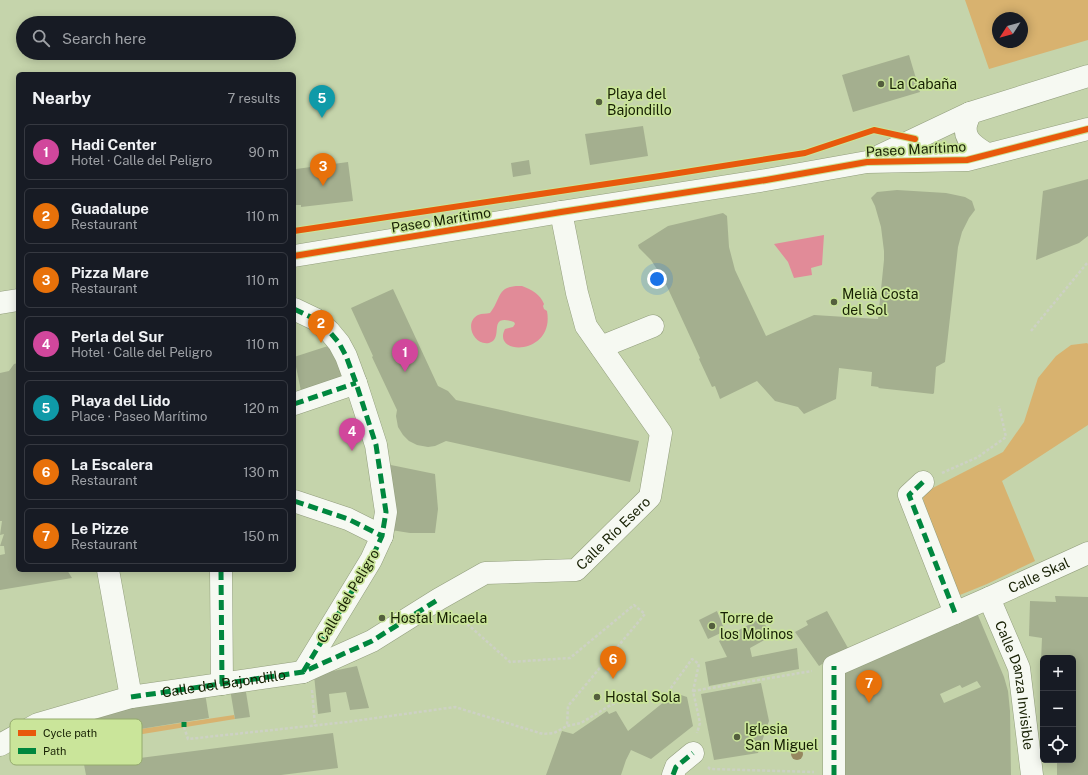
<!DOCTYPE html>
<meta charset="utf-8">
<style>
body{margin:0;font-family:"Public Sans",sans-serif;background:#242831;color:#f1f3f6}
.controls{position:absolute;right:12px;bottom:12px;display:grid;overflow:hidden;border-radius:6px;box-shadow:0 2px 10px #0003}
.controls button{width:36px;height:36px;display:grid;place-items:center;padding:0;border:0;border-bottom:1px solid #363941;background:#171b24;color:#f1f3f6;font:20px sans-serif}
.compass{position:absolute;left:992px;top:12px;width:36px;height:36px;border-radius:50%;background:#171b24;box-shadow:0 2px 10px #0003;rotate:234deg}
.you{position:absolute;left:657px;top:279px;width:14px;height:14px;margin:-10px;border:3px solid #fff;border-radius:50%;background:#1a73e8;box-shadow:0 0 0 6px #1a73e833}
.badge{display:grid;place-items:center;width:26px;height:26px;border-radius:50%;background:#0b8043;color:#fff;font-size:13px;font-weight:700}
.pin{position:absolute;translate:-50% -33px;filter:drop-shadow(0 1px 2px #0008)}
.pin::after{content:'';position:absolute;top:21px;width:14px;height:12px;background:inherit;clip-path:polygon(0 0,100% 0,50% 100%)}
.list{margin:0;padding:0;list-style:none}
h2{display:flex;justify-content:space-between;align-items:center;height:52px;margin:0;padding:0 16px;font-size:17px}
h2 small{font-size:13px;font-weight:400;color:#9ea1a6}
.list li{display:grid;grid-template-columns:26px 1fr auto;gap:12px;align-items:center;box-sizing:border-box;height:56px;margin:0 8px 8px;padding:0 8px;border:1px solid #363941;border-radius:6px}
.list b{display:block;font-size:15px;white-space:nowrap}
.list p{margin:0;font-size:13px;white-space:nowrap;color:#9ea1a6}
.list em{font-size:13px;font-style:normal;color:#9ea1a6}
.icon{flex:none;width:22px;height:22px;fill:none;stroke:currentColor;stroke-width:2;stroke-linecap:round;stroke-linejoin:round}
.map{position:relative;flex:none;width:1088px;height:775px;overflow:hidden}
.search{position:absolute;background:#171b24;box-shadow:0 2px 10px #0003;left:16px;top:16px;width:280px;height:44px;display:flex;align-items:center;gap:10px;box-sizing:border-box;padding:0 14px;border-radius:22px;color:#9ea1a6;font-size:15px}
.panel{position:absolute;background:#171b24;box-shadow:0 2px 10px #0003;left:16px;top:72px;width:280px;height:500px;border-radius:6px}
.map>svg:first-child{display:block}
</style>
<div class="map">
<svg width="1088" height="775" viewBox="0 0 1088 775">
<rect width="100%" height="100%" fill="#c5d4ab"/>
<!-- green -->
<g fill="#d8b26f" fill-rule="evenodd">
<path d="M965 0H1088V40L989 69ZM998 18H1022V42H998Z"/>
<path d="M1087 343 1088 344V425L1002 481 1035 561 987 584 955 597 924 517 923 493 1003 452 1024 422 1038 378 1056 356 1071 345Z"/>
<path d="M234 715 235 719 112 739 111 736 134 730Z"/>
</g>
<!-- water -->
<g fill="#e18b98">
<path d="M824 235 822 265 811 268 812 275 794 278 788 262 774 244Z"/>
<path d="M522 286C532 290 540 294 544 304L543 306 544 309 547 311C555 356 491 356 505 329L513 327 515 324 514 322C486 313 505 339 489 343 473 346 464 322 478 315 482 313 486 314 490 313 502 298 496 285 522 286Z"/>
</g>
<!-- building -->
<g fill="#a4af8f" fill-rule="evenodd">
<path d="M909 55 920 92 853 112 842 75Z"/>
<path d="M643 126 648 156 590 165 585 134Z"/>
<path d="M529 160 531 174 513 177 511 163Z"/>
<path d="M348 162 353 201 301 207V205H295L294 171H296V169Z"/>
<path d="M1088 179V236L1079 243 1036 260 1043 191Z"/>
<path d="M897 190 946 193 965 197 972 201 975 210 969 218 962 232 958 247 945 362 936 367 934 393 933 394 878 388 879 387 871 386 872 372 839 368 836 399 804 414 798 407 775 401 757 381 720 399 715 386 712 387 699 359 700 358 664 280 651 260 639 248 638 245 668 226 723 213 727 216 729 247 735 270 766 336 814 315 878 319 884 260V251L881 227 875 206 871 198 877 192Z"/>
<path d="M393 289 438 386 448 391 456 400 639 441 630 482 446 441 435 446 428 447 417 445 409 441 403 435 398 427 396 416 397 410 372 357 373 356 351 308Z"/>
<path d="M328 346H333L347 380 302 396 294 357Z"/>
<path d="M18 363V570H67L72 578 0 590V555L5 554 4 546H0L4 534 0 535 2 521H0V373L9 371 14 364Z"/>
<path d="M386 464 435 474 438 509 435 533H410L391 530Z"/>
<path d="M1055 596 1088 597V775H1057V760H1073V658H1043V662L1041 661 1042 638 1029 636 1030 601 1056 602Z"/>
<path d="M717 611 725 631 708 639 699 620Z"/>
<path d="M827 611 848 648 819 666 795 632 808 625 806 621Z"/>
<path d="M977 613 1004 677 1008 691 1010 711 1011 775H843L838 675ZM977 681 981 687 944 703 940 694 960 685 962 688Z"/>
<path d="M761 618 772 636 750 648 752 657 797 648 799 669 709 686 705 662 727 657 719 641Z"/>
<path d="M357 666 369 708 350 710 346 692 329 694 331 712 318 714 314 675Z"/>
<path d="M761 683 769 721 758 753 714 760 701 694Z"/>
<path d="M245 686 250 717 235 719 230 689Z"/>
<path d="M205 693 209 718 134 730 111 736 109 730 98 733 97 729 84 732 89 742 67 753 54 730 79 717Z"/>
<path d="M675 693 687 697 693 726 651 759 631 750 626 760 621 775H546L562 731 573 734 607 711 609 714 616 711 628 731Z"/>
<path d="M333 733 338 768 281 775H86L82 754 106 749 109 762Z"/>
</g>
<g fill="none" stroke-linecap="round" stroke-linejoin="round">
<defs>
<g id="minor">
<path d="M970 113C969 117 967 121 966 125 963 140 977 148 987 154"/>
<path d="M873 159 970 113 1088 76"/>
<path d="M294 256 561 212 766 180 867 162 967 160 1088 129"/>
<path d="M0 303 18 300"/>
<path d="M294 309 315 319 329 331 339 343 346 356 356 383 376 445 386 512 382 536 371 560 303 672"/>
<path d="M601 347 653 326"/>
<path d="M294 404 356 383"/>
<path d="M923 482 909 495 955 613"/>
<path d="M294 501 348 519 382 536"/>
<path d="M108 570 131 697"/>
<path d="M221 570 222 684"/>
<path id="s1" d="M989 598 1019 668 1032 775"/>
<path id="s2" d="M0 745 38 724 131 697 303 672 372 641 439 599 485 573 576 570 650 497 661 433 586 326 577 293 561 212"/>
<path d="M673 775 676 767 693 753"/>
<path id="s3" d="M834 775V666L989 598 1088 553"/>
</g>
</defs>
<!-- minor casing -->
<use href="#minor" stroke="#929e7d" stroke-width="23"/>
<!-- path -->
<g stroke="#cdd1c4" stroke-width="2.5" stroke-dasharray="3 2" stroke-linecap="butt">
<path d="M1031 331 1088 262"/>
<path d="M942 473 978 457 1006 437 999 406"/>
<path d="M456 614 510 662 570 658 634 605 645 614 568 706 567 726 581 723 609 706 637 694 665 696 692 659 699 664 693 691 700 723 697 733"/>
<path d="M312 690 315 726"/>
<path d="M693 691 812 671"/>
<path d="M184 727 188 739 347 722 455 707 543 734 554 733 567 726"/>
<path d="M708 767 710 769 814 772"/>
</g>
<!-- minor -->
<use href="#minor" stroke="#f6f9f2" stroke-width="22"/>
<!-- quiet -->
<g stroke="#00873e" stroke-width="5" stroke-dasharray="10 5" stroke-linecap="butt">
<path d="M294 309 315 319 329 331 339 343 346 356 356 383 376 445 386 512 382 536 371 560 303 672"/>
<path d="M294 404 356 383"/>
<path d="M923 482 909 495 955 613"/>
<path d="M294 501 348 519 382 536"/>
<path d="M221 570 222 684"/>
<path d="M131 697 303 672 372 641 439 599"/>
<path d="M184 722V727"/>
<path d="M673 775 676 767 693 753"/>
<path d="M834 775V666"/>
</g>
<defs>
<g id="cycleway">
<path d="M294 231 660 176 805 153 874 130 915 139"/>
<path d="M294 256 561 212 766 180 867 162 967 160 1088 129"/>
</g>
</defs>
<!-- cycleway casing -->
<use href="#cycleway" stroke="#cae59a" stroke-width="8"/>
<!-- cycleway -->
<use href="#cycleway" stroke="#e8590c" stroke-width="6"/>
</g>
<!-- trees -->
<circle fill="#96885f" cx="797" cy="754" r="6"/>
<!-- markers -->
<g fill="#545f3e" stroke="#cae59a" stroke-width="1.5">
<circle cx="881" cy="84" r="4"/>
<circle cx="599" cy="102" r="4"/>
<circle cx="834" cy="302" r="4"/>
<circle cx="382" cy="618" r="4"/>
<circle cx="712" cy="626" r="4"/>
<circle cx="597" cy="697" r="4"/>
<circle cx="737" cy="737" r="4"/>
</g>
<g text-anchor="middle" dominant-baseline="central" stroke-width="3.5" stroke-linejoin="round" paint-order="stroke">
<!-- poi labels -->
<g font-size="14" fill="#172003" stroke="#cae59a" text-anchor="start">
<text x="889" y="84">La Cabaña</text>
<text x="607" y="94">Playa del<tspan x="607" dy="16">Bajondillo</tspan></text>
<text x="842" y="294">Melià Costa<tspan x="842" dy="16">del Sol</tspan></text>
<text x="390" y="618">Hostal Micaela</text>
<text x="720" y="618">Torre de<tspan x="720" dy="16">los Molinos</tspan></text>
<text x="605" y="697">Hostal Sola</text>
<text x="745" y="729">Iglesia<tspan x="745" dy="16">San Miguel</tspan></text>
</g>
<!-- street labels -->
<g font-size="14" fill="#172003" stroke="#cae59a">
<text transform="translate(916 149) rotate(-3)">Paseo Marítimo</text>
<text transform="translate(441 220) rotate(-9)">Paseo Marítimo</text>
<text stroke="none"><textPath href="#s2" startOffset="665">Calle Río Esero</textPath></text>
<text stroke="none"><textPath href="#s3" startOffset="333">Calle Skal</textPath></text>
<text transform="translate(348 596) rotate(-59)">Calle del Peligro</text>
<text stroke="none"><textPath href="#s2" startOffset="234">Calle del Bajondillo</textPath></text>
<text stroke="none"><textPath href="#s1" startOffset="92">Calle Danza Invisible</textPath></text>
</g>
</g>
<!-- legend -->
<rect x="10" y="719" width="132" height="46" rx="6" fill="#cae59a" stroke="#94aa6d" stroke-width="1"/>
<rect x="18" y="730" width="18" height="6" fill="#e8590c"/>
<rect x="18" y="748" width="18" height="6" fill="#00873e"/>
<g font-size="11" fill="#172003">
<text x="43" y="737">Cycle path</text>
<text x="43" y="755">Path</text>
</g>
</svg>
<div class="controls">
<button>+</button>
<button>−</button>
<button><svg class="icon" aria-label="locate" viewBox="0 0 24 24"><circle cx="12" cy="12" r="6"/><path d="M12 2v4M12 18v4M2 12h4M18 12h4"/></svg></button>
</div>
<svg class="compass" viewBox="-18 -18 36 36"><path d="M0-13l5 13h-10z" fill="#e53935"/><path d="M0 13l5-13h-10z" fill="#9ea1a6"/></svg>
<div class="you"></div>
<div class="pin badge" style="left:405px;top:372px;background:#d1479c">1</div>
<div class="pin badge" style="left:321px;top:343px;background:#e8710a">2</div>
<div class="pin badge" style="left:323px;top:186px;background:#e8710a">3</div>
<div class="pin badge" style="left:352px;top:451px;background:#d1479c">4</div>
<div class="pin badge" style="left:322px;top:118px;background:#0f9aa8">5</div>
<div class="pin badge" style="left:613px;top:679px;background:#e8710a">6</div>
<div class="pin badge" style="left:869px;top:703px;background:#e8710a">7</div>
<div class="search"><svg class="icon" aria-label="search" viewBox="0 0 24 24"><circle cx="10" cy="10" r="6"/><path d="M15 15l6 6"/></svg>Search here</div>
<section class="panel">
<h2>Nearby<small>7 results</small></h2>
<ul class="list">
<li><span class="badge" style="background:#d1479c">1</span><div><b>Hadi Center</b><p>Hotel · Calle del Peligro</p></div><em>90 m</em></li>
<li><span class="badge" style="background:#e8710a">2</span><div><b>Guadalupe</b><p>Restaurant</p></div><em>110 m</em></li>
<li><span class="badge" style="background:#e8710a">3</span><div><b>Pizza Mare</b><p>Restaurant</p></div><em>110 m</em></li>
<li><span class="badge" style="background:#d1479c">4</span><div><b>Perla del Sur</b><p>Hotel · Calle del Peligro</p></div><em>110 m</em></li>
<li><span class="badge" style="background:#0f9aa8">5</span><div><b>Playa del Lido</b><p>Place · Paseo Marítimo</p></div><em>120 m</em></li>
<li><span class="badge" style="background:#e8710a">6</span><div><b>La Escalera</b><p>Restaurant</p></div><em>130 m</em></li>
<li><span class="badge" style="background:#e8710a">7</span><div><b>Le Pizze</b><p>Restaurant</p></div><em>150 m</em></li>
</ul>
</section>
</div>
